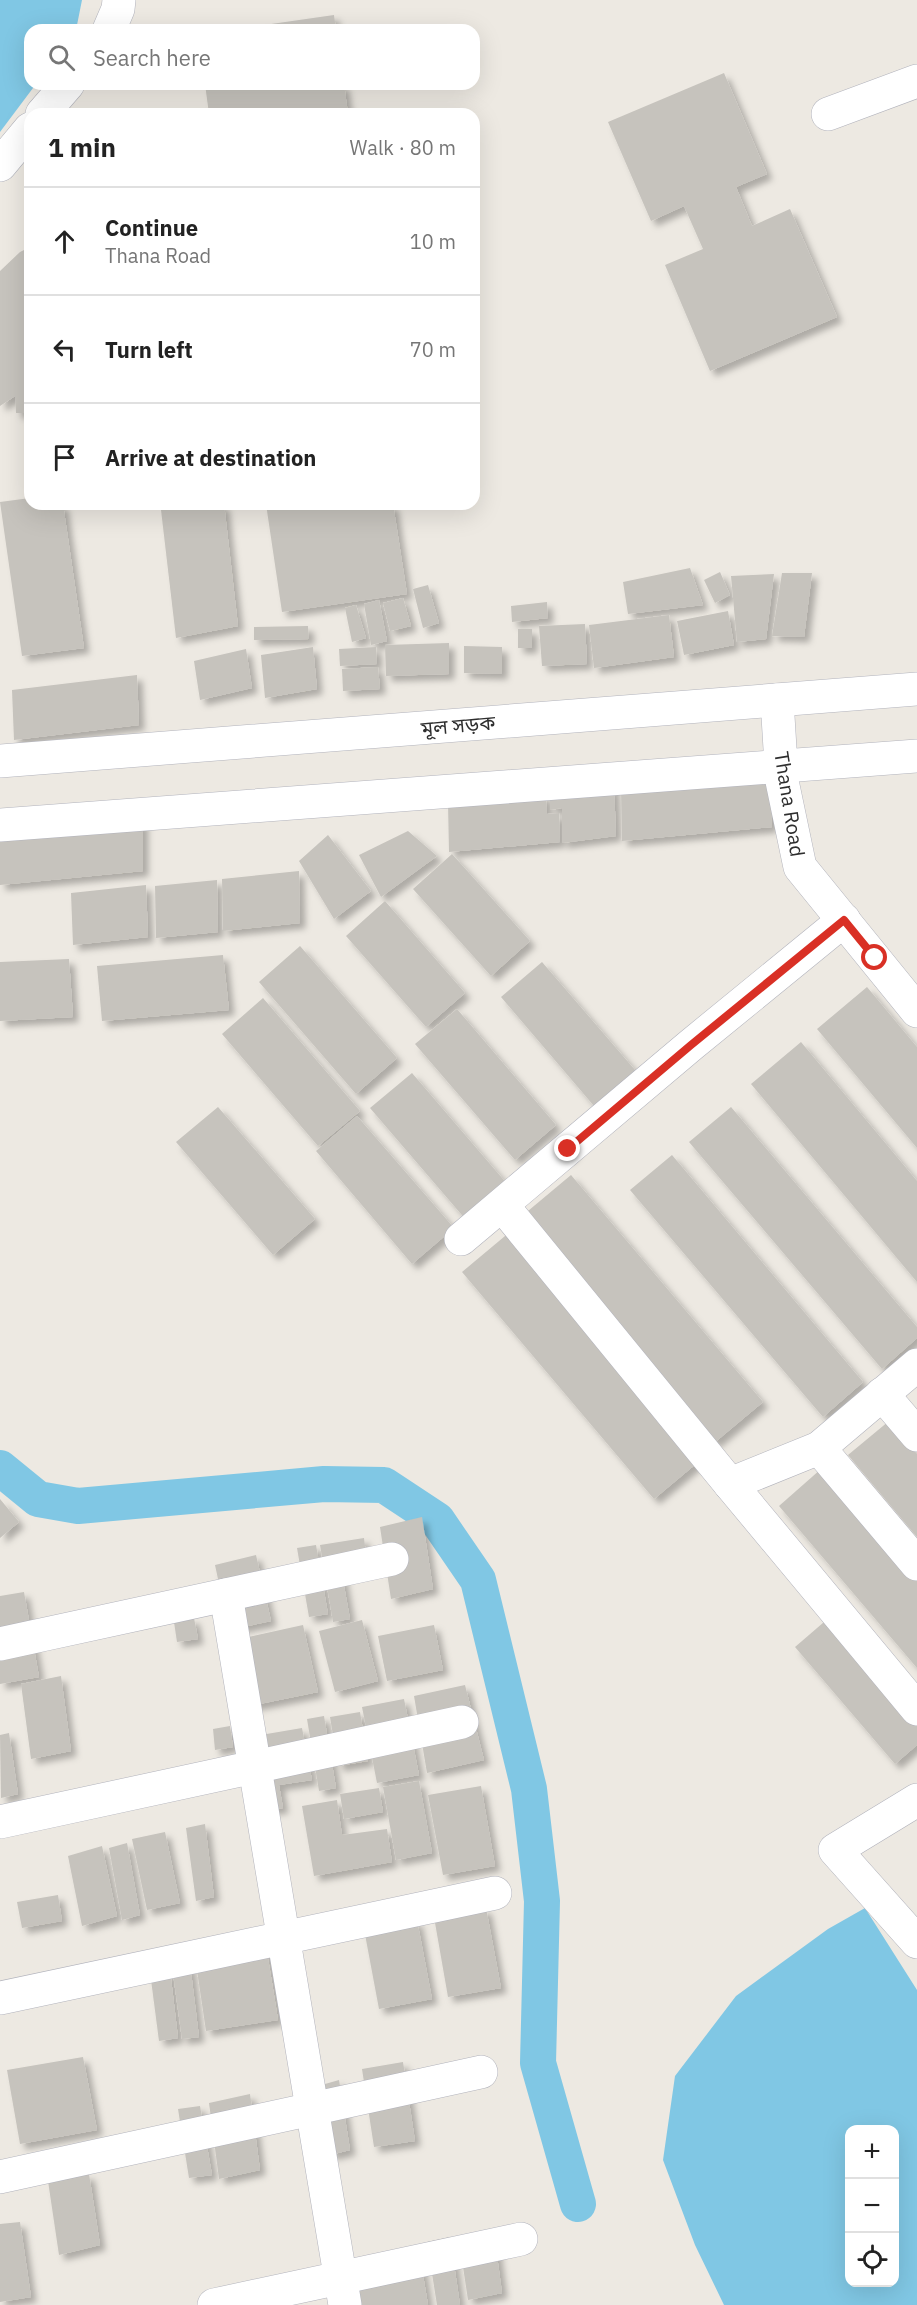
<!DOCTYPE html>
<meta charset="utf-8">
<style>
body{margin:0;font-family:"IBM Plex Sans","Noto Sans Bengali",sans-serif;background:#f6f6f6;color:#222}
.controls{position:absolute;right:18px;bottom:18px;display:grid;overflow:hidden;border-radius:12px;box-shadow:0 6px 24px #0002}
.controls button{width:54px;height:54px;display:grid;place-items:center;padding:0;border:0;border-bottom:2px solid #e0e0e0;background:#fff;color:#222;font:30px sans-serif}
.stop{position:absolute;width:18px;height:18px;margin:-14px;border:4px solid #d93025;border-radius:50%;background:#fff}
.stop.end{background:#d93025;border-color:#fff;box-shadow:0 2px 6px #0008}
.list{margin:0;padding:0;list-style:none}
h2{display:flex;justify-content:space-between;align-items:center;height:78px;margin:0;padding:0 24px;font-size:26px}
h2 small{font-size:20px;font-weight:400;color:#767676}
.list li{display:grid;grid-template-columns:39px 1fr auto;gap:18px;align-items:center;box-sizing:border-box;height:108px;padding:0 24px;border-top:2px solid #e0e0e0}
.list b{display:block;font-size:22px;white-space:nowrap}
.list p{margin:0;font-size:20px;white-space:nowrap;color:#767676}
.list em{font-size:20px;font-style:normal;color:#767676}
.icon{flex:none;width:33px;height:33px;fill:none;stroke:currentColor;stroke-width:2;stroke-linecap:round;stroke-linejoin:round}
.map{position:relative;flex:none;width:917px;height:2305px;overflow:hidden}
.search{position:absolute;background:#fff;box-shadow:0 6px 24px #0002;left:24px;top:24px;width:456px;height:66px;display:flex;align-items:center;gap:15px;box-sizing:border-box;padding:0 21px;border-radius:18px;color:#767676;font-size:22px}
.panel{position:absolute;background:#fff;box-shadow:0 6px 24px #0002;left:24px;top:108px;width:456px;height:402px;border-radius:18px}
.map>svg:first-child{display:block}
</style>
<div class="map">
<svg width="917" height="2305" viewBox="0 0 917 2305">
<defs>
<filter id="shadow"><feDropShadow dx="5.5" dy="5.5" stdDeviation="3" flood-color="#0004"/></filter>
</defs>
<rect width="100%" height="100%" fill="#ede9e2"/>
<!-- water -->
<g fill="#80c7e4" fill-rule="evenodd">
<path d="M0 0H82L76 30H30V84H36L0 132Z"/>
<path d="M865 1908 917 1990V2305H724L695 2245 663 2160 675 2076 736 1996 828 1929ZM850 2130H894V2282H850Z"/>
</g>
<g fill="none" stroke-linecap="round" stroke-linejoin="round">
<!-- canal -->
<path stroke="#80c7e4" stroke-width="36" d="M0 1468 38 1499 78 1506 324 1484 384 1485 437 1520 478 1580 529 1789 542 1901 538 2063 578 2204"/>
</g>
<!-- building -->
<g fill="#c6c3bd" filter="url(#shadow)">
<path d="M334 15 336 30H236V29Z"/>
<path d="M724 73 767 174 736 187 752 226 790 209 837 317 710 371 665 265 703 249 684 206 651 221 608 122Z"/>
<path d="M205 84H344L348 114H209Z"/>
<path d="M30 247V413H16L15 396 0 406V271L20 252Z"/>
<path d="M30 498V504H63L84 648 22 656 0 502Z"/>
<path d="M196 504H224L238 626 176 638 161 510Z"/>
<path d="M266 504H393L407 594 282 612Z"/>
<path d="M690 568 703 605 628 614 623 582Z"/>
<path d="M720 572 730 595 715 603 704 580Z"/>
<path d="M782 573H812L804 637 772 636Z"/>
<path d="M774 574 766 639 737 642 731 576Z"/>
<path d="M428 585 439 623 423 628 413 589Z"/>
<path d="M403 598 411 626 390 631 383 603Z"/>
<path d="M379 600 387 641 371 645 364 604Z"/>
<path d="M547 602 548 618 512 622 511 606Z"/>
<path d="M356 605 366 638 352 642 345 608Z"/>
<path d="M728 611 734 645 684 655 677 621Z"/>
<path d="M669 615 674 657 594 668 589 625Z"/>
<path d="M585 624 587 664 542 666 539 626Z"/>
<path d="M308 626 309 639 254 640V627Z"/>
<rect x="518" y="629" width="14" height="19"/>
<path d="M449 643V674L386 676 385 645Z"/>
<path d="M464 646 502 647V674L464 673Z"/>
<path d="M313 647 317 689 265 698 261 655Z"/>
<path d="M376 647 377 664 340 666 339 649Z"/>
<path d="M246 649 252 688 200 700 194 661Z"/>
<path d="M378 667 380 689 343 691 342 669Z"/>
<path d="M137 675 139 725 14 740 12 690Z"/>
<path d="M771 775 772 827 622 841 621 789Z"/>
<path d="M614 785 616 836 562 843V808L550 810V792Z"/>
<path d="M546 794 547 814 559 813 560 842 449 852 448 803Z"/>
<path d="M143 819V871L0 885V835Z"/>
<path d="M408 831 437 856 381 897 359 855Z"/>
<path d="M328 835 371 891 334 919 299 861Z"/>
<path d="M452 854 530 941 491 976 413 889Z"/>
<path d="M299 871 300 923 223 931 222 879Z"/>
<path d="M217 880 218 932 156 938 155 886Z"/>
<path d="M146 885 148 937 73 945 71 893Z"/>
<path d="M385 901 465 993 426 1027 346 936Z"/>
<path d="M300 946 397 1058 356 1094 259 982Z"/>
<path d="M223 955 229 1010 102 1021 97 966Z"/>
<path d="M69 959 73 1017 0 1021V962Z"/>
<path d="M542 962 641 1077 600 1113 501 997Z"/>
<path d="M867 987 917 1047V1148L817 1029Z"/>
<path d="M263 998 360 1111 318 1146 222 1034Z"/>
<path d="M457 1009 556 1125 515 1160 415 1044Z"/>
<path d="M801 1042 917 1181V1282L751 1084Z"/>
<path d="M412 1073 508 1185 467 1221 370 1108Z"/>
<path d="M218 1107 315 1219 273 1255 176 1142Z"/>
<path d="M731 1107 917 1327V1338L882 1369 689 1142Z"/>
<path d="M357 1116 454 1228 412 1264 316 1151Z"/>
<path d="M672 1155 863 1382 823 1417 630 1190Z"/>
<path d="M571 1175 763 1402 714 1443 522 1216Z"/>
<path d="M511 1231 703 1458 654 1499 462 1272Z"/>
<path d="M889 1421 917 1454V1537L848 1455Z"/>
<path d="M821 1469 917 1581V1668L779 1506Z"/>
<path d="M0 1499 19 1522 0 1538Z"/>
<path d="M422 1517 433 1589 391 1599 380 1527Z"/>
<path d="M364 1538 366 1554 339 1558 350 1619 333 1622 320 1545Z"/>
<path d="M316 1545 328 1614 309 1617 297 1548Z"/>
<path d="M256 1555 271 1621 229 1630 215 1565Z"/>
<path d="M24 1592 39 1677 0 1684V1596Z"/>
<path d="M838 1610 917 1702V1745L895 1764 795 1647Z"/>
<path d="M194 1618 198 1639 177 1642 174 1622Z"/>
<path d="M362 1620 378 1681 335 1692 319 1631Z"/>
<path d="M303 1625 318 1692 245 1707 230 1641Z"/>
<path d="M434 1625 443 1670 387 1681 378 1636Z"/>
<path d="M61 1676 71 1751 31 1759 21 1684Z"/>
<path d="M465 1685 484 1760 427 1773 414 1696Z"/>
<path d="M404 1699 419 1775 377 1783 362 1707Z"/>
<path d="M360 1712 368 1761 338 1766 330 1717Z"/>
<path d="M324 1716 336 1788 319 1791 307 1719Z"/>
<path d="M230 1726 233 1747 215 1750 213 1729Z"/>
<path d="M302 1728 312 1780 279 1785 283 1808 260 1811 243 1738Z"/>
<path d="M9 1733 18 1794 1 1798 0 1735Z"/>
<path d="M419 1781 432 1853 396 1860 383 1787Z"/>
<path d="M481 1786 495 1866 443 1875 428 1795Z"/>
<path d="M379 1788 383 1812 344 1819 340 1794Z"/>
<path d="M337 1800 342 1835 387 1829 392 1862 314 1876 302 1806Z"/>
<path d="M205 1824 214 1897 196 1901 186 1828Z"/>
<path d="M165 1832 180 1903 147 1910 132 1839Z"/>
<path d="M127 1843 140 1915 122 1920 109 1848Z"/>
<path d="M102 1846 117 1916 82 1926 68 1856Z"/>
<path d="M58 1895 62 1921 22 1928 17 1902Z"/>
<path d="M486 1908 501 1988 448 1997 434 1917Z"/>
<path d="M417 1920 432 1999 379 2009 364 1929Z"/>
<path d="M266 1946 278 2020 206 2031 195 1957Z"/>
<path d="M190 1964 199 2037 182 2039 172 1966Z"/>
<path d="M170 1970 178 2038 159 2041 150 1972Z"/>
<path d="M83 2057 97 2130 20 2144 7 2070Z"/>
<path d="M403 2062 415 2141 374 2147 362 2069Z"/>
<path d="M339 2080 350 2150 330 2155 318 2086Z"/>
<path d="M250 2094 260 2170 219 2179 209 2103Z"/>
<path d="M200 2106 212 2175 189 2178 178 2109Z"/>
<path d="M89 2174 100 2245 59 2255 48 2181Z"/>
<path d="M20 2222 31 2297 0 2302V2224Z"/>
<path d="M494 2233 502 2293 468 2300 459 2240Z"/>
<path d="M450 2237 460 2305H437L427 2242Z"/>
<path d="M419 2251 428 2305H361L353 2262Z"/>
</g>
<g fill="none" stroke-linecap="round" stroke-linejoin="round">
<defs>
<g id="minor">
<path d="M109 30 118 9 119 0"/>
<path d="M42 114 68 84"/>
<path d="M828 114 917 81"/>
<path d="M0 165 30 129"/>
<path d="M777 700 782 781 800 867 917 1011"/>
<path d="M0 761 917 689"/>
<path d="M0 825 917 756"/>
<path d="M502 1205 730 1484 917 1709"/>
<path d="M461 1239 691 1045 844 920"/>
<path d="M882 1394 917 1435"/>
<path d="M819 1448 917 1564"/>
<path d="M730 1484 819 1448 917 1365"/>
<path d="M226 1595 345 2305"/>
<path d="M0 1644 392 1559"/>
<path d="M917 1800 835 1850 917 1942"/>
<path d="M0 1822 462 1722"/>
<path d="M0 1998 495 1893"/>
<path d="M0 2177 481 2072"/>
<path d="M214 2305 521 2239"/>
</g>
</defs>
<!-- minor casing -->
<use href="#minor" stroke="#b2b3bc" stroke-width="34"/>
<!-- minor -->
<use href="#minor" stroke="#fff" stroke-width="33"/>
</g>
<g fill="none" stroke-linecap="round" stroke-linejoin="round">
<!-- route -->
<path stroke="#d93025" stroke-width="8" d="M568 1149 691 1045 844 920 875 958"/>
</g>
<g text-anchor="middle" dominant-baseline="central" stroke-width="4.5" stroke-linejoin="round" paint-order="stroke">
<!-- street labels -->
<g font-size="20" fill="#2e2e2e" stroke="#fff">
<text transform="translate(458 725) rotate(-5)">মূল সড়ক</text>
<text transform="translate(790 804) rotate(81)">Thana Road</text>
</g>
</g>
</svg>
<div class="controls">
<button>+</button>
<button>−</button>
<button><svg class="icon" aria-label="locate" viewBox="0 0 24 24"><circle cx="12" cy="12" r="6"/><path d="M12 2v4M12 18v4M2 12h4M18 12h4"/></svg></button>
</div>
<div class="stop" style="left:875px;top:958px"></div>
<div class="stop end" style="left:568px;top:1149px"></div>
<div class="search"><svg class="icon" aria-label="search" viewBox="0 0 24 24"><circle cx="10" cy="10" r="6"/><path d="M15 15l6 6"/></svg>Search here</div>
<section class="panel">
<h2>1 min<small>Walk · 80 m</small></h2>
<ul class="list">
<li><svg class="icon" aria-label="ahead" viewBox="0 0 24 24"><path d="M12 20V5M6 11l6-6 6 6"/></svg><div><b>Continue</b><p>Thana Road</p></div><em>10 m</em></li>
<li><svg class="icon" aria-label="left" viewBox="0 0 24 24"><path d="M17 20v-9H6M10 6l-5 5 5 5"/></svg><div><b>Turn left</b></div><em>70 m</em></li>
<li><svg class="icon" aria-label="arrive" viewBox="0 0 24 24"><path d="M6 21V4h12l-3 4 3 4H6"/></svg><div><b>Arrive at destination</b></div></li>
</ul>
</section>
</div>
